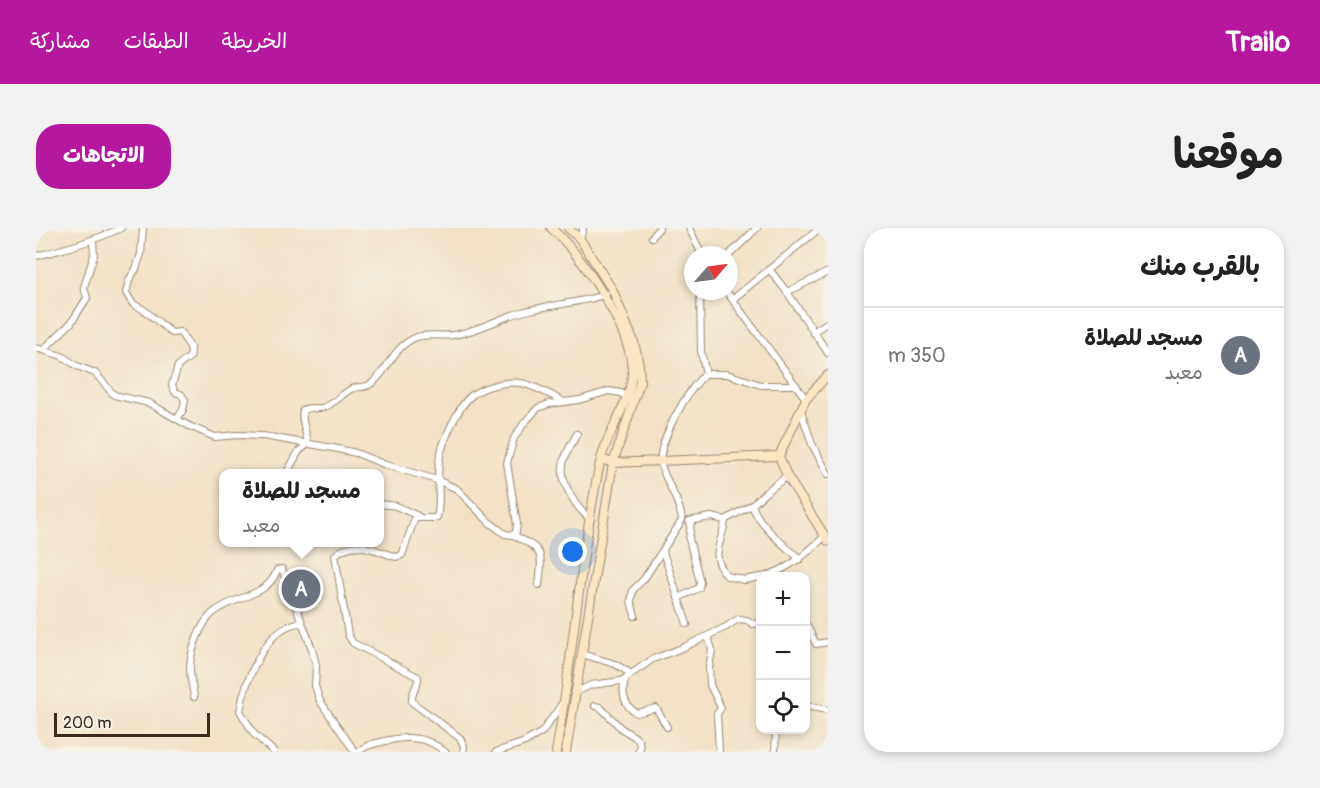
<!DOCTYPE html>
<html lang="ar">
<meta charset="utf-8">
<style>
body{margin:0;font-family:Pangolin,"Playpen Sans Arabic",sans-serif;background:#f2f2f2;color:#222;direction:rtl}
.controls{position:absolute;right:18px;bottom:18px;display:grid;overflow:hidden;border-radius:12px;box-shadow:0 3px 9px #0003}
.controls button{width:54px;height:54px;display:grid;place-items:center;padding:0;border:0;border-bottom:2px solid #e0e0e0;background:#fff;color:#222;font:30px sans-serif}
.compass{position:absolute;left:648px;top:18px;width:54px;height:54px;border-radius:50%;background:#fff;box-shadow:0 3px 9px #0003;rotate:62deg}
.scale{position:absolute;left:18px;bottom:15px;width:156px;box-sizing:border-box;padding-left:6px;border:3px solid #3b2a1e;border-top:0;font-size:16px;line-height:21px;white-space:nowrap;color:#3b2a1e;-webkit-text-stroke:4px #f7f3e8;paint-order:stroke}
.you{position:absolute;left:537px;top:324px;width:21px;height:21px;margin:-15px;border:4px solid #fff;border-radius:50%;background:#1a73e8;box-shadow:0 0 0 9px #1a73e833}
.badge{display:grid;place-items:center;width:39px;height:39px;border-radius:50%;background:#b5179e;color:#fff;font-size:20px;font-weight:700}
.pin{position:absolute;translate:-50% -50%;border:3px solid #fff;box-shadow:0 2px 6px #0006}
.popup{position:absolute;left:183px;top:241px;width:165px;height:78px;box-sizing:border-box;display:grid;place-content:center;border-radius:12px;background:#fff;filter:drop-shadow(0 2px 4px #0005);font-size:20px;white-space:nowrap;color:#767676}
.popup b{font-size:22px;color:#222}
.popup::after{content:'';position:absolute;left:50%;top:100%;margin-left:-12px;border:12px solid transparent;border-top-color:#fff}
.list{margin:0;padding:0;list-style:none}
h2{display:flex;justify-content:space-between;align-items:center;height:78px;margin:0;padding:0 24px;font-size:26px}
h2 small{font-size:20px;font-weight:400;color:#767676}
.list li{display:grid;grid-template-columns:39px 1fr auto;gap:18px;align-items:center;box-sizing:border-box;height:96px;padding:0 24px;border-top:2px solid #e0e0e0}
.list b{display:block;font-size:22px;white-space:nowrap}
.list p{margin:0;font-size:20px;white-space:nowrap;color:#767676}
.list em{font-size:20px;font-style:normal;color:#767676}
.icon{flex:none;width:33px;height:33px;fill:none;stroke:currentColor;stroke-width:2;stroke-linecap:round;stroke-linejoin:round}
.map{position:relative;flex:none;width:792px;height:524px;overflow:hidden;direction:ltr;border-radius:24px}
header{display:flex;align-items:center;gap:36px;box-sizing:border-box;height:84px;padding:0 30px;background:#b5179e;color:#fff}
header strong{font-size:28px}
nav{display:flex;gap:33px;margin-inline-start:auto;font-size:21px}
.intro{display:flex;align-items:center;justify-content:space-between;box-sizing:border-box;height:144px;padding:0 36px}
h1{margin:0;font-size:42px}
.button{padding:15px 27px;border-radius:24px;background:#b5179e;color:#fff;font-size:21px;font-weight:700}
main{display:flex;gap:36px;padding:0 36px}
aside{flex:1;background:#fff;border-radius:24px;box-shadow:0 3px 9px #0003}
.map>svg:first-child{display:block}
</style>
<header>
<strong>Trailo</strong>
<nav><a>الخريطة</a><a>الطبقات</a><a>مشاركة</a></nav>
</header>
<div class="intro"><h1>موقعنا</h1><a class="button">الاتجاهات</a></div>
<main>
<aside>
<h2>بالقرب منك<small></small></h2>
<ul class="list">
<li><span class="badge" style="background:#6b7280">A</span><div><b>مسجد للصلاة</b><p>معبد</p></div><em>350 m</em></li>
</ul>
</aside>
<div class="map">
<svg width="792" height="524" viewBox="0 0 792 524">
<rect width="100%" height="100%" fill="#f7f3e8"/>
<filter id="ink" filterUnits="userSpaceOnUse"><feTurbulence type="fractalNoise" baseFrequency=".0167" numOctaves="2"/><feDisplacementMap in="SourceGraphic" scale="12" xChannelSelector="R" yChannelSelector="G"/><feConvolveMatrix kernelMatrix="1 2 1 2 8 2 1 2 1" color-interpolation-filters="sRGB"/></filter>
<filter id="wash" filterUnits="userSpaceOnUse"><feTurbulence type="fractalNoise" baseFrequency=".008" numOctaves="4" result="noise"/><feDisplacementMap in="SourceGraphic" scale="24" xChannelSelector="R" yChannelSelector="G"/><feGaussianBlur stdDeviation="1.35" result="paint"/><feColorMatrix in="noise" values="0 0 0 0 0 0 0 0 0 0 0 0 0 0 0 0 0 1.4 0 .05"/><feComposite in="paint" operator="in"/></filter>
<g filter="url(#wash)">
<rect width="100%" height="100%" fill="#f2e1c6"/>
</g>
<g filter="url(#ink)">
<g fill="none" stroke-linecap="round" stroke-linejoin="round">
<defs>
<g id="street">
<path d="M107 0 105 26 100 41 93 52 90 65 97 76 108 82 136 105 144 104 154 119 155 128 142 138 136 157 139 164 145 166 149 172 147 182 141 191"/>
<path d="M653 0 666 27"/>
<path d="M616 9 623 0"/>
<path d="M544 11 547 0"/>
<path d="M693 27 721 0"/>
<path d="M0 28C29 21 58 13 85 0"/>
<path d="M733 41 751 64"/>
<path d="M792 44 751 64 792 125"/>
<path d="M690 63 770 171"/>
<path d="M697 71 784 0"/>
<path d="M777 104 792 94"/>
<path d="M0 120 26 128 41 138 59 145 78 167 113 175 153 198 179 209 201 207 227 208 297 220 320 225 350 237 401 252 421 261 453 294 469 306 477 307 480 304 481 296 471 235 478 210 489 194 502 180 513 176 543 172 573 163 585 165 593 171"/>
<path d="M7 122 35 95 51 70 48 59 58 27 57 12"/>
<path d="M670 146H691L725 157H760"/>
<path d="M765 183 776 216 792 246"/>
<path d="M541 206C536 215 528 228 527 237 524 255 541 282 555 291"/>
<path d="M250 246 263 223 272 216C271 206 264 190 267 182 275 178 281 182 289 179 299 175 306 166 315 161 321 158 328 160 333 157 350 148 356 118 381 109 392 105 405 109 417 107 441 104 463 90 486 84 513 76 544 76 570 66"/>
<path d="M343 276 360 278 382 288"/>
<path d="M716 277C723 298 748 317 764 331"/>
<path d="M653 293 675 289 689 292"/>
<path d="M477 307C507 322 507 323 503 357"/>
<path d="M627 324 651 396"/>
<path d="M724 349 708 352 691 348C672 325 687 316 689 292L716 277 730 264 751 248"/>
<path d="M726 349C752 342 769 327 788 309"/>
<path d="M642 370 663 360 664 354 653 311 655 293"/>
<path d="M599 388 595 373 597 362 608 351 646 292C643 269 630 256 625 236 621 215 653 158 670 146L665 124 664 63"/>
<path d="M770 396 780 416 792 414"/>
<path d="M672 408 676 422 673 440 674 457 685 480 681 486 683 524"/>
<path d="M546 426 579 436 594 445"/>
<path d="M590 450C585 463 587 478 601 485L620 480 631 499"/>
<path d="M538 465 555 457 585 453 617 431 646 420 690 399 702 391 711 392 717 396 724 395"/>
<path d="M158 469C157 460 154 450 154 441 154 424 164 396 177 385 196 368 233 369 241 342L246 341 276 421 280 437 279 458 284 473 319 524"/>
<path d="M559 478 564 479 586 501 599 509 603 513 604 521 602 524"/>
<path d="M770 478 792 482"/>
<path d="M238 524 218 506 204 483C209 454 230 396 265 395"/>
<path d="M323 524C329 517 337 516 345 514 369 508 390 507 409 524"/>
<path d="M427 524 428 518 424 510 376 474C374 465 383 458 382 449L317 415 312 407 299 327C319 310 338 322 360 329L366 327 379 290H397L401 289C406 269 399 248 404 228 408 211 422 178 436 167 448 158 471 153 485 155 500 158 515 167 528 174"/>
<path d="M460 524 489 514 506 504 528 473"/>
<path d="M739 524 740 502"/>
</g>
<g id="secondary">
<path d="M515 0C546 27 593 99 596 140 598 171 570 204 564 235 544 330 537 428 520 524"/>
<path d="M792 147 770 171 743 228 751 248 792 313"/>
<path d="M565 231 577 235 743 228"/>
<path d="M530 524 577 235 604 154 603 137 598 114 577 63 544 11 532 0"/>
</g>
</defs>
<!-- street casing -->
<use href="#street" stroke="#968672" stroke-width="8"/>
<!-- secondary casing -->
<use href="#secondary" stroke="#968672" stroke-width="10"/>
<!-- street -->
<use href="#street" stroke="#fff" stroke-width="6"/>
<!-- secondary -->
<use href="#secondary" stroke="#fbe6c4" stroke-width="8"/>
</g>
</g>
</svg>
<div class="controls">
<button>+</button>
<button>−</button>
<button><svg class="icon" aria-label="locate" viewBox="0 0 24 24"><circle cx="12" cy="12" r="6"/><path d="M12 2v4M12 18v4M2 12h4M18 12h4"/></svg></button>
</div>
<svg class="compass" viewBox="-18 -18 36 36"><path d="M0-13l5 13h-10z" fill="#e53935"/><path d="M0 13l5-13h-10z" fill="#767676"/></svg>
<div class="scale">200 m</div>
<div class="you"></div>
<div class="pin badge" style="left:265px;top:361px;background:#6b7280">A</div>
<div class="popup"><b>مسجد للصلاة</b>معبد</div>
</div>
</main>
